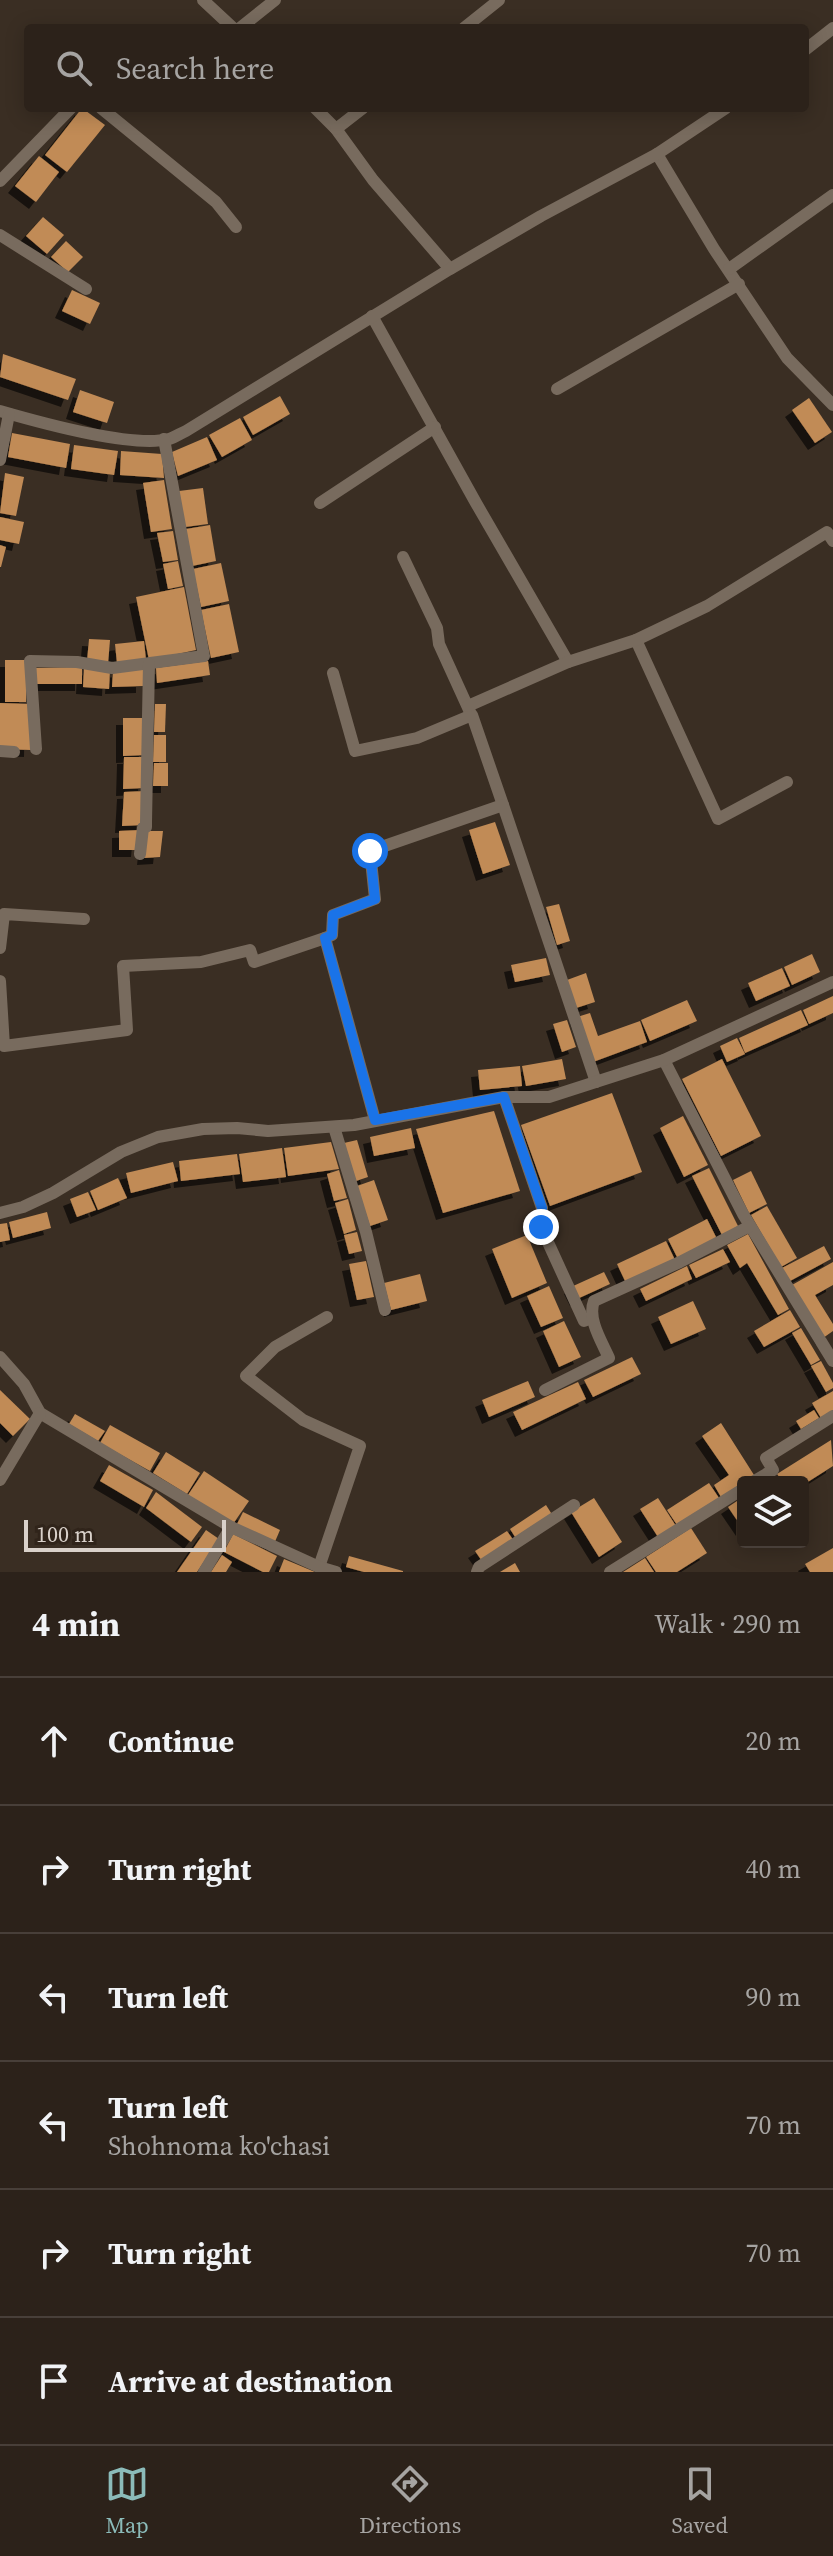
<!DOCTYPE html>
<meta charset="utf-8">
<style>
body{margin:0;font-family:"Source Serif 4",serif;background:#342a23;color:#f1f3f6}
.controls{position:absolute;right:24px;bottom:24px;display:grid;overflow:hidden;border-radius:8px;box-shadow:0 4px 20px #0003}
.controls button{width:72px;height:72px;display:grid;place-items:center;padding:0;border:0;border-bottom:2px solid #483f39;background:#2c221a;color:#f1f3f6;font:40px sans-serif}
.scale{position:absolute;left:24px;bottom:20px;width:202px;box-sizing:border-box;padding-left:8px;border:4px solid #d9d1ca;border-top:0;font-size:22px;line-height:28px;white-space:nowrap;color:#d9d1ca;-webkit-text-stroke:6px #30241a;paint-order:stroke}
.stop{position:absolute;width:24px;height:24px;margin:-18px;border:6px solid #1a73e8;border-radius:50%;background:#fff}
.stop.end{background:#1a73e8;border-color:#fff;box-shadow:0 2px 8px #0008}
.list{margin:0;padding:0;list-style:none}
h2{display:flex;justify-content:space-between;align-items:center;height:104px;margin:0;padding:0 32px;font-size:34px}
h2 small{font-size:26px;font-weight:400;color:#a6a4a2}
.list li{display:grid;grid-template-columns:52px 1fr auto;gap:24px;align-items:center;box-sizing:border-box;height:128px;padding:0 32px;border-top:2px solid #483f39}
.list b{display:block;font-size:30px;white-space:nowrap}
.list p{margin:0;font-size:26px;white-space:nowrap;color:#a6a4a2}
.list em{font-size:26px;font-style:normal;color:#a6a4a2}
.icon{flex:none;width:44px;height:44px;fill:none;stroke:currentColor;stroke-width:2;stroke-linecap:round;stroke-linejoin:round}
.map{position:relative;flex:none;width:833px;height:1572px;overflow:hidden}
.search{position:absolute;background:#2c221a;box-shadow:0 4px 20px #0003;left:24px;right:24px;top:24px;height:88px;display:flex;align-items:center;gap:20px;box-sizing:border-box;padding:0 28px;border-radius:8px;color:#a6a4a2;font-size:30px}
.sheet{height:872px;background:#2c221a}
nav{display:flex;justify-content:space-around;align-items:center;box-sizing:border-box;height:112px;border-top:2px solid #483f39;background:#2c221a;font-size:22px;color:#a6a4a2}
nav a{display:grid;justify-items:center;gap:4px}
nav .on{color:#8bbbb9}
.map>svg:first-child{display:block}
</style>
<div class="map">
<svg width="833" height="1572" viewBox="0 0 833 1572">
<defs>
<filter id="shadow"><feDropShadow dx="-7" dy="7" stdDeviation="0" flood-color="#0009"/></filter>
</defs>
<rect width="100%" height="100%" fill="#3a2e23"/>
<!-- building -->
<g fill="#c18b56" filter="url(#shadow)">
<path d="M82 108 105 125 67 172 45 155Z"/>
<path d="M39 156 59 172 36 202 15 186Z"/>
<path d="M43 217 64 235 47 254 26 236Z"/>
<path d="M66 241 83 257 68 272 51 257Z"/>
<path d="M72 290 100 303 90 324 62 311Z"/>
<path d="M3 354 76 379 68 400 0 377Z"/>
<path d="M80 390 114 402 107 423 73 412Z"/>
<path d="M280 396 290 414 253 435 243 417Z"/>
<path d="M809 398 832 432 815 443 792 410Z"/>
<path d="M240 418 252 440 222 457 209 435Z"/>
<path d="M12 433 70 444 66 468 8 457Z"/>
<path d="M207 437 217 460 178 476 172 452Z"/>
<path d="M74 445 118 451 114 475 71 469Z"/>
<path d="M121 451 162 454 164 478 120 475Z"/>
<path d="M5 473 24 477 16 516 0 513Z"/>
<path d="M164 480 172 529 151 532 143 483Z"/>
<path d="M203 488 208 524 185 527 179 491Z"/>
<path d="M0 517 24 522 19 544 0 540Z"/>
<path d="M210 525 216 561 192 566 186 529Z"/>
<path d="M173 531 178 560 163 562 157 533Z"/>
<path d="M0 545 6 547 1 567H0Z"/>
<path d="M178 561 183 586 168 589 163 564Z"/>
<path d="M221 563 229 601 201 607 193 569Z"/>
<path d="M184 587 196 650 149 660 136 597Z"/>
<path d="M229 604 239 652 211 658 201 610Z"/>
<path d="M89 639 110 640 108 664 87 662Z"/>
<path d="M144 641 146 660 117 663 115 644Z"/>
<path d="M5 660H27L26 702H5Z"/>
<path d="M208 661 210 675 157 683 156 668Z"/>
<path d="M82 667V684H34L33 668Z"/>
<path d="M84 668 110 670 109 689 83 687Z"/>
<path d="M143 668V686L112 687 113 671Z"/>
<path d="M0 703 32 704 31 750 0 749Z"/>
<path d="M155 704H166L165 732H154Z"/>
<path d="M123 718H145L146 755 123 756Z"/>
<path d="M154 735H166V762H153Z"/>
<path d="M124 757H146L145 788 123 789Z"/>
<path d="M154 763H168V786H153Z"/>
<path d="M145 791 143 825 122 826 124 792Z"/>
<path d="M495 822 510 865 483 874 469 830Z"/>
<path d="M140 830 138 850H119V831Z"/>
<path d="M147 831H163L160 857 144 858Z"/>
<path d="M559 904 570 941 557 945 546 907Z"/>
<path d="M812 954 820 972 792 985 784 967Z"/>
<path d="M546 958 550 975 515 982 511 965Z"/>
<path d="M782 968 790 986 756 1001 748 983Z"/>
<path d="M586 973 595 1002 576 1008 567 980Z"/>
<path d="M833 996V1013L809 1024 803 1010Z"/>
<path d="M687 1000 697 1021 650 1041 641 1020Z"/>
<path d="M801 1010 808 1025 745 1053 739 1038Z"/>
<path d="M590 1013 598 1036 640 1021 647 1042 593 1062 577 1017Z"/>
<path d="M567 1020 576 1047 562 1052 553 1024Z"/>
<path d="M737 1038 745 1054 727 1062 720 1046Z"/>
<path d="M562 1059 566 1079 526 1086 522 1066Z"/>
<path d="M722 1059 761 1136 721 1156 682 1079Z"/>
<path d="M520 1066 522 1086 480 1090 478 1070Z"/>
<path d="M612 1093 642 1172 550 1206 521 1125Z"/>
<path d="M494 1111 520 1191 443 1213 416 1129Z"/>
<path d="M683 1116 708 1165 684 1177 660 1128Z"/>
<path d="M411 1128 415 1148 374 1156 370 1137Z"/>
<path d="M357 1140 368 1177 356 1181 344 1143Z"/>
<path d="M331 1142 339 1169 288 1176 284 1148Z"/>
<path d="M282 1148 286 1177 243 1182 239 1154Z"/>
<path d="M237 1154 240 1174 181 1181 179 1161Z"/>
<path d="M173 1162 178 1181 131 1193 126 1173Z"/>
<path d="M709 1168 738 1226 722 1235 692 1176Z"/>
<path d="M339 1170 347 1198 334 1201 327 1174Z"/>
<path d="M751 1171 767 1204 749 1213 733 1180Z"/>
<path d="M118 1178 127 1198 98 1210 90 1191Z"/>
<path d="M374 1180 388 1220 370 1226 357 1186Z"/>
<path d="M88 1192 96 1210 77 1217 70 1199Z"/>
<path d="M348 1199 356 1230 344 1234 335 1203Z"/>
<path d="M767 1206 797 1258 781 1267 751 1215Z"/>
<path d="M47 1212 51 1228 13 1238 9 1222Z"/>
<path d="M707 1219 717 1239 678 1259 668 1239Z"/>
<path d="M7 1223 10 1240 0 1242V1224Z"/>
<path d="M357 1232 362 1251 349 1254 344 1235Z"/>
<path d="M748 1234 789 1309 778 1315 747 1263 740 1268 727 1245Z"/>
<path d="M527 1235 547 1283 512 1298 492 1249Z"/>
<path d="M666 1241 675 1260 626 1283 617 1264Z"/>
<path d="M824 1246 831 1259 790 1281 782 1268Z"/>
<path d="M723 1249 730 1262 696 1278 689 1265Z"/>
<path d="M366 1261 374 1297 357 1300 349 1264Z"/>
<path d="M833 1262V1285L815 1295 833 1324V1331L823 1338 792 1285Z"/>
<path d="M687 1266 692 1279 646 1301 640 1289Z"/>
<path d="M604 1272 610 1284 577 1299 571 1287Z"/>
<path d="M420 1274 427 1301 391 1310 384 1283Z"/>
<path d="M549 1286 563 1318 541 1327 527 1296Z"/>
<path d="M693 1301 706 1329 671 1344 658 1317Z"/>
<path d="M790 1310 800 1327 764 1347 754 1331Z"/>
<path d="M564 1321 581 1357 559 1367 543 1331Z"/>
<path d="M801 1328 820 1360 811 1365 792 1333Z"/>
<path d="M632 1357 641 1374 593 1397 584 1380Z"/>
<path d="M821 1361 833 1383V1388L826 1392 811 1366Z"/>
<path d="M528 1381 535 1397 489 1417 482 1400Z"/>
<path d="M578 1382 586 1399 522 1430 513 1412Z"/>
<path d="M0 1390 30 1419 13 1436 0 1423Z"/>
<path d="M833 1391V1410L821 1418 812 1403Z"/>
<path d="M814 1410 819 1418 801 1429 796 1421Z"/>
<path d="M75 1414 105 1431 98 1441 69 1424Z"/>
<path d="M721 1423 754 1475 721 1497 714 1485 729 1475 702 1436Z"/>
<path d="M110 1425 160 1453 150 1471 100 1443Z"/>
<path d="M831 1440 833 1466 803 1485V1482H783L777 1474Z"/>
<path d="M166 1452 200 1473 187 1494 153 1473Z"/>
<path d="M109 1465 153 1490 144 1507 100 1481Z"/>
<path d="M204 1471 249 1501 233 1524 188 1495Z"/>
<path d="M709 1483 719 1498 677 1525 667 1510Z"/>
<path d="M156 1492 202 1527 191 1542 146 1508Z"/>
<path d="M743 1497V1529L728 1507Z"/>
<path d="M594 1498 622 1542 599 1557 571 1512Z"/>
<path d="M658 1498 676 1526 658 1537 640 1509Z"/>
<path d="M546 1505 553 1516 517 1540 510 1529Z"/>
<path d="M243 1512 280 1530 274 1544 236 1526Z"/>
<path d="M691 1528 707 1553 677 1572H656L646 1557Z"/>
<path d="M206 1530 219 1539 197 1572H177Z"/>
<path d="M507 1531 514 1541 482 1561 475 1551Z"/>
<path d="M233 1534 277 1556 269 1572H263L224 1552Z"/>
<path d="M833 1548V1572H810L805 1564Z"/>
<path d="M222 1555 232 1562 226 1572H211Z"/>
<path d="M349 1556 403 1571V1572H364L346 1567Z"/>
<path d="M645 1558 654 1572H623Z"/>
<path d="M284 1559 315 1572H279Z"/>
<path d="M515 1563 520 1572H500Z"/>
</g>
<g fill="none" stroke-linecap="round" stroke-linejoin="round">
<!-- street -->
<g stroke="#786b5e" stroke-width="12">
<path d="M203 0 233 28"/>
<path d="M240 28 275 0"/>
<path d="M464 28 499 0"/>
<path d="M805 50 833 28"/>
<path d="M101 108 216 202 236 227"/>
<path d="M315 108 336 129 373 180 450 269"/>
<path d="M336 129 363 108"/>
<path d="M657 154 714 249 787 358 833 405"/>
<path d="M0 181 71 108"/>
<path d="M0 235 86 289"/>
<path d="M729 269 833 195"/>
<path d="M372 316 476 503 568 662"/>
<path d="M557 389 739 284"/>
<path d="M0 411C38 422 132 448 169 439 175 437 181 433 186 431L450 269 541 216 657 154 726 108"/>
<path d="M0 460 9 414"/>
<path d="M320 503 435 427"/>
<path d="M403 557 437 628 439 644 470 712"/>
<path d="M636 640 718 819 787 782"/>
<path d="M333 673 355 751 417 738 472 715 503 805"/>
<path d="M468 706 568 662 636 640 707 606 827 532 833 541"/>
<path d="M36 749 30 661 77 662 112 668 204 656 164 439"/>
<path d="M0 751 14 752"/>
<path d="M140 854 143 828 146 827V822L149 664"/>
<path d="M0 948 4 914 84 919"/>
<path d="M0 981 4 1046 127 1030 123 966 201 962 250 950 254 962 325 938"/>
<path d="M664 1060 743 1214 833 1361"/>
<path d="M504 1097 542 1208 541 1227 584 1321 592 1318"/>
<path d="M375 1120 325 938 332 935 333 915 375 899 370 851 503 805 596 1082"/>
<path d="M334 1127 366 1232 385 1310"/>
<path d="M0 1213 23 1207 53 1193 121 1152 158 1137 203 1129 237 1128 268 1131 354 1125 504 1097H549L664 1060 833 982"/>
<path d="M0 1357 24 1384 40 1413 231 1527"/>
<path d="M545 1390 609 1358C602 1342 587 1319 594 1301L680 1262 750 1226"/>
<path d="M0 1480 40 1413"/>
<path d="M753 1482 773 1470 766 1458 833 1416"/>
<path d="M319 1567 360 1446 303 1420 246 1376 275 1347 327 1317"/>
<path d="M204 1572 231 1527 319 1567 336 1572"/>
<path d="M477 1572 479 1567 574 1505"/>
<path d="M610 1572 743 1489"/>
</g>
</g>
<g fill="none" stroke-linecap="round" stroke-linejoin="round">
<!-- route -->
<path stroke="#1a73e8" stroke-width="10" d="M370 851 375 899 333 915 332 935 325 938 375 1120 504 1097 542 1208 541 1227"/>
</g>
</svg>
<div class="controls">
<button><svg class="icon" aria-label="layers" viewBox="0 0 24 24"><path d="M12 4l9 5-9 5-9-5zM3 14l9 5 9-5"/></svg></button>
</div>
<div class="scale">100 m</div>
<div class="stop" style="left:370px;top:851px"></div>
<div class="stop end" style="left:541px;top:1227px"></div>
<div class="search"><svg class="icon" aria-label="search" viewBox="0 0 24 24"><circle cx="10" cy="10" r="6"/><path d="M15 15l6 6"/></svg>Search here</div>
</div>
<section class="sheet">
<h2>4 min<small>Walk · 290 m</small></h2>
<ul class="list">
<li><svg class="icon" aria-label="ahead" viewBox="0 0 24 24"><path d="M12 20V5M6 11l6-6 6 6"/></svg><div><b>Continue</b></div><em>20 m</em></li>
<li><svg class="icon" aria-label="right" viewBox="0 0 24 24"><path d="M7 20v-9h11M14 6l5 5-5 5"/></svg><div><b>Turn right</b></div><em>40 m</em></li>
<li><svg class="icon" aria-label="left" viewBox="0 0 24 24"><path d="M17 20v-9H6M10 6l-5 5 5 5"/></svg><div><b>Turn left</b></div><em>90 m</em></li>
<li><svg class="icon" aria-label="left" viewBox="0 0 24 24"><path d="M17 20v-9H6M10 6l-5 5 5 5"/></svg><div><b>Turn left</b><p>Shohnoma ko'chasi</p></div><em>70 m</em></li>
<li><svg class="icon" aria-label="right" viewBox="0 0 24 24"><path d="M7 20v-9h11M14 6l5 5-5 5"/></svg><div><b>Turn right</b></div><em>70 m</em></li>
<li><svg class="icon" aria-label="arrive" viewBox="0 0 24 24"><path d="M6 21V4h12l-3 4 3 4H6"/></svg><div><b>Arrive at destination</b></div></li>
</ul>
</section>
<nav>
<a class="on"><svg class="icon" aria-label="map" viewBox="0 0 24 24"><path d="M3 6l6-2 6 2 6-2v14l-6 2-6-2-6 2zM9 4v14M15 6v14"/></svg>Map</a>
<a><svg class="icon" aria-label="directions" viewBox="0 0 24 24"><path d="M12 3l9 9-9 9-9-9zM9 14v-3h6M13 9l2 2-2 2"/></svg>Directions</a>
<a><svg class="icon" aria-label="saved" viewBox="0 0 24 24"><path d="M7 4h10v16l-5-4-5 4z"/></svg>Saved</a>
</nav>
